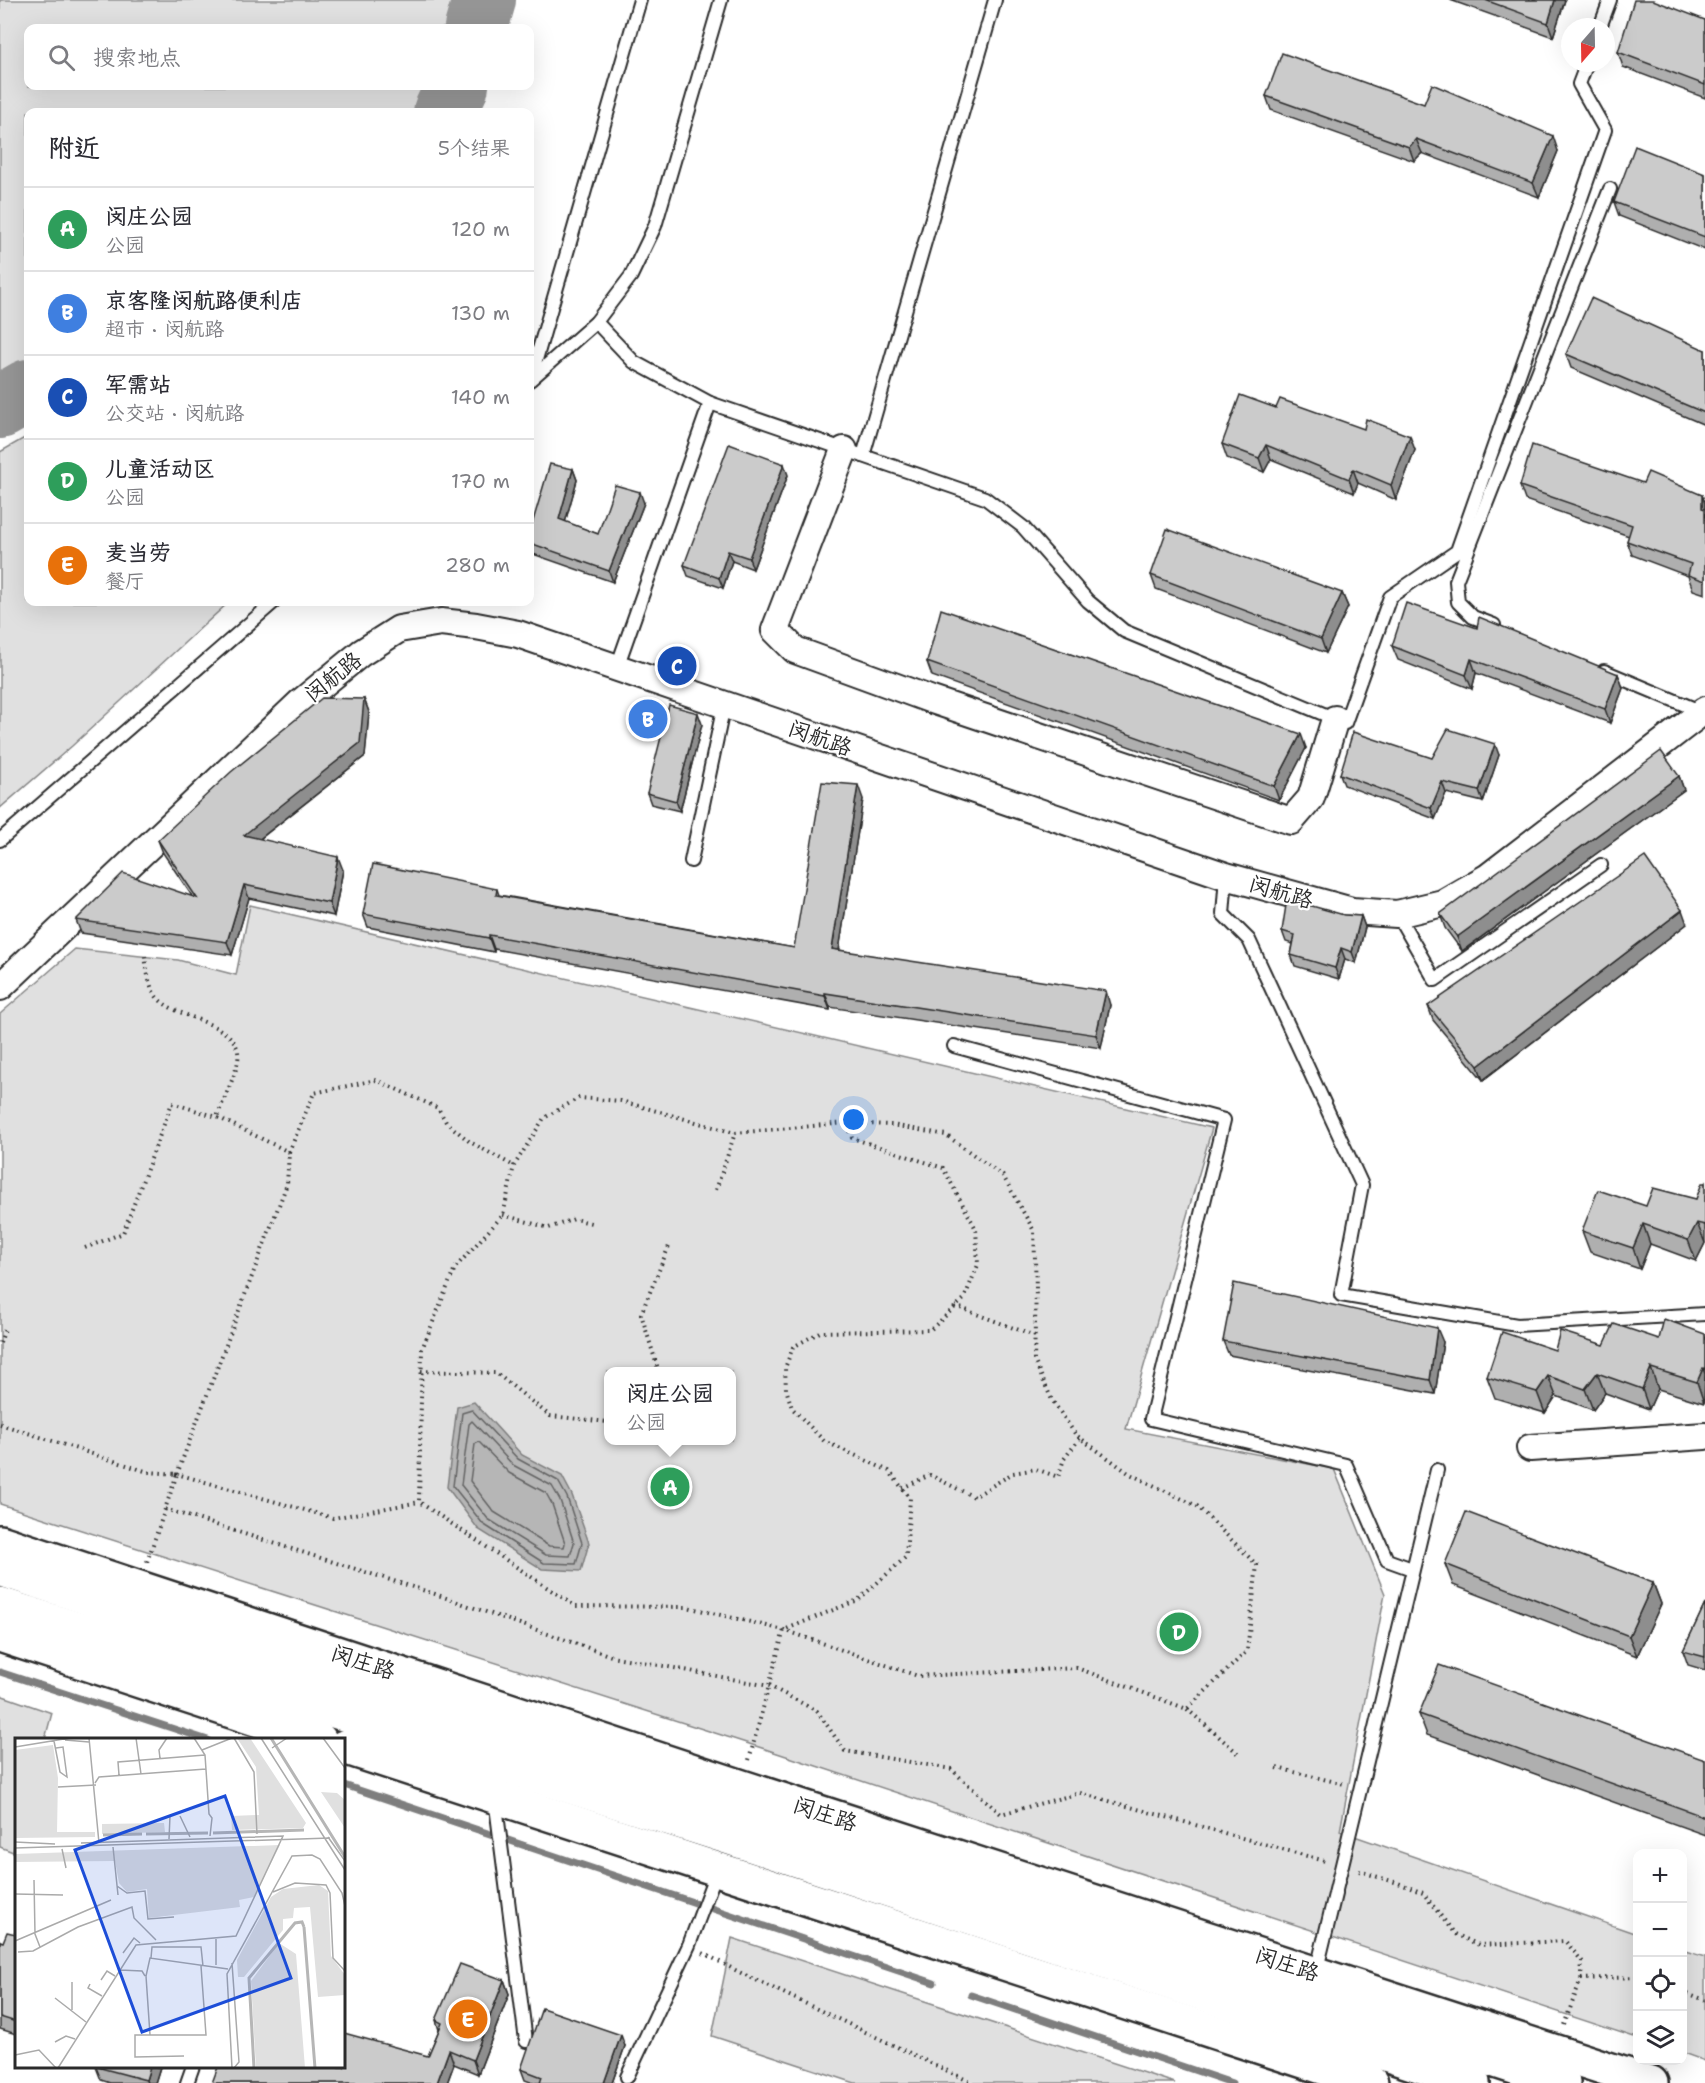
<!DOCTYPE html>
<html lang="zh">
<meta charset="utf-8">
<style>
body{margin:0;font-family:"Shantell Sans","LXGW WenKai TC",sans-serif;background:#f7f7f7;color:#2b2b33}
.controls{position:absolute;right:18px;bottom:18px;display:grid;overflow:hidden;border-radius:12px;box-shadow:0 6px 24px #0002}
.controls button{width:54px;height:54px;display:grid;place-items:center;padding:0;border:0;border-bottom:2px solid #e1e1e2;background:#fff;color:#2b2b33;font:30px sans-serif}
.compass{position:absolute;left:1561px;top:18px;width:54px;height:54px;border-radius:50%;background:#fff;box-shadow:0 6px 24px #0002;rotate:200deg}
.you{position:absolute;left:854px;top:1120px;width:21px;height:21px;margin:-15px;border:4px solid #fff;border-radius:50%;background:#1a73e8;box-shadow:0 0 0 9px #1a73e833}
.badge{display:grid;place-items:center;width:39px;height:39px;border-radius:50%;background:#2b2b2b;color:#fff;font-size:20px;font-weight:700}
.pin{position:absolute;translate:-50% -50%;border:3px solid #fff;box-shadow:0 2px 6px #0006}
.popup{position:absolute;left:604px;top:1367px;width:132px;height:78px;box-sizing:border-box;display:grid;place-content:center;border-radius:12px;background:#fff;filter:drop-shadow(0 2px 4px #0005);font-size:20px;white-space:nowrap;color:#7c7c81}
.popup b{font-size:22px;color:#2b2b33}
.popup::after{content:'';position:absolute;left:50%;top:100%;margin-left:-12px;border:12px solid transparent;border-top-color:#fff}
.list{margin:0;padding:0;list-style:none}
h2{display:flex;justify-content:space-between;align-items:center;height:78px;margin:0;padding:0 24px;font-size:26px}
h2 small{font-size:20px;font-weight:400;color:#7c7c81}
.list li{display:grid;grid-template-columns:39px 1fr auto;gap:18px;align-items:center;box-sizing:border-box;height:84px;padding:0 24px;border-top:2px solid #e1e1e2}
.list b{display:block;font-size:22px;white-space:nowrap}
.list p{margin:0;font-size:20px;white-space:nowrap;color:#7c7c81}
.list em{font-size:20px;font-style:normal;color:#7c7c81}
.icon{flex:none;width:33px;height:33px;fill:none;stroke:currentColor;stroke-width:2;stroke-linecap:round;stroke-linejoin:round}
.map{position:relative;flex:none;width:1705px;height:2083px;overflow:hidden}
.search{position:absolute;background:#fff;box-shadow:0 6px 24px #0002;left:24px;top:24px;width:510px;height:66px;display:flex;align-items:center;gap:15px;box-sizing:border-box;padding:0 21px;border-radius:12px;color:#7c7c81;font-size:22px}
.panel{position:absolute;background:#fff;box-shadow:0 6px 24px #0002;left:24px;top:108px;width:510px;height:498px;border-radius:12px}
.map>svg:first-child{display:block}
</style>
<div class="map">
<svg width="1705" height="2083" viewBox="0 0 1705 2083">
<rect width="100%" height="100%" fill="#fff"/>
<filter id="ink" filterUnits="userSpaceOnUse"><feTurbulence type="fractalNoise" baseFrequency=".0167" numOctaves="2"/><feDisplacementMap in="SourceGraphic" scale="12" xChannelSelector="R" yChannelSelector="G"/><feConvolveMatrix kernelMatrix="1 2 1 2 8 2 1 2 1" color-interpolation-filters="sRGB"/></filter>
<g filter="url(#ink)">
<!-- green -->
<g fill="#e0e0e0" stroke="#868686" stroke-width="1.5" fill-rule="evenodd">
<path d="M0 0H463L455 28H28V86H431L415 112H28V372L0 388Z"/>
<path d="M28 436V602H229L72 746 0 808V452Z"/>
<path d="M250 905 1212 1128 1126 1429 1334 1469 1385 1594 1340 1831 1637 1934V2038L765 1749 0 1504V1014L75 949 178 960 236 975ZM608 1372H732V1440H608Z"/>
<path d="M0 1695 52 1713 45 1739 16 1740V1839L13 1852 0 1847Z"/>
<path d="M732 1938 1175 2083H855L712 2036Z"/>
<path d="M1682 1950 1705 1957V2061L1683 2053Z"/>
</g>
<!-- water -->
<path fill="#b6b6b6" stroke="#7e7e7e" stroke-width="1.5" d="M474 1402 522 1455 562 1476 572 1495 589 1543 581 1571 542 1569 478 1529 447 1487 457 1407Z"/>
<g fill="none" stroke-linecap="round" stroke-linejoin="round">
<!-- shore -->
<g stroke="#636363" stroke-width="1.5">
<path d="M472 1410 518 1459 558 1481 567 1497 582 1543 576 1564 544 1563 483 1524 453 1486 462 1413Z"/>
<path d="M472 1421 513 1465 552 1486 560 1500 574 1543 570 1556 546 1555 488 1519 461 1485 469 1424Z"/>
<path d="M479 1442 509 1473 546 1493 552 1504 565 1543 564 1547 549 1546 494 1512 470 1481 475 1444Z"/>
</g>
<!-- stream -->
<g stroke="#7e7e7e" stroke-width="7">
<path d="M0 1672 208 1740"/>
<path d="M344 1785 934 1983"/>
<path d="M971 1995 1232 2083"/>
</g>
<!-- taxiway -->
<g stroke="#959595" stroke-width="64">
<path d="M476 28 484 0"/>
<path d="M445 112 457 86"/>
<path d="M0 407 28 391"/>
</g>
<defs>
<g id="lane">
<path d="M1600 27 1610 0"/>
<path d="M596 322 634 362 710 403 985 498 1023 527 1088 601 1124 631 1345 723 1390 597 1457 551 1605 130 1579 84 1587 63"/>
<path d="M531 377 640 0"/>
<path d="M530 380 596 322 631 276 655 226 721 0"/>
<path d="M863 456 995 0"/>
<path d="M1494 625 1473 617 1458 602 1456 581 1610 189"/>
<path d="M617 667 710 403"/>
<path d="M1604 671 1702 712"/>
<path d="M0 840 274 602"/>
<path d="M691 861 724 705"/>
<path d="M1226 876 1223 914 1249 940 1362 1185 1341 1295 1517 1325 1705 1314"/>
<path d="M1397 914 1435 980 1601 865"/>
<path d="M954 1046 1224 1120 1151 1419 1346 1465 1387 1560 1412 1569"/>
<path d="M495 1798 526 2041"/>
<path d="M1316 1973 1437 1470"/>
<path d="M627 2077 689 1945 717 1870"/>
<path d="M187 2083 193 2066"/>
</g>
<g id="street">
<path d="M844 450 775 630 795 650 932 700 1291 821 1311 798 1335 719"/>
<path d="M0 987 301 702 361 653 399 629 441 622 476 626 518 634 1226 876 1352 911 1397 914 1443 903 1488 877 1705 710"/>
<path d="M1530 1448 1705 1436"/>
</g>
<g id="secondary">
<path d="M0 1542 742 1787 1651 2083"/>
<path d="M0 1569 735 1813 1563 2083"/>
<path d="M0 1604 727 1837 1473 2083"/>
<path d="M0 1635 320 1740"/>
<path d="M344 1747 1371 2083"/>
</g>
</defs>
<!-- lane casing -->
<use href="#lane" stroke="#2b2b2b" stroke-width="16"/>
<!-- street casing -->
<use href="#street" stroke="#2b2b2b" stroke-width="30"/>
<!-- secondary casing -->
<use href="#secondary" stroke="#2b2b2b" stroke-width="38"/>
<!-- path -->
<g stroke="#2b2b2b" stroke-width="4" stroke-dasharray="1.5 4.5" stroke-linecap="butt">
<path d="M145 956C147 969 148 985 156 996 175 1021 244 1021 238 1061 236 1074 222 1103 217 1117"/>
<path d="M289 1152 314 1093 376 1080 438 1108 446 1122 470 1142 514 1166"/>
<path d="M716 1190 735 1133"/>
<path d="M503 1215 549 1228 574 1219 591 1223"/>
<path d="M85 1248 123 1233 172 1103 217 1117 289 1152 287 1184 177 1474 333 1518 419 1502"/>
<path d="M955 1306 1035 1336"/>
<path d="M0 1343 6 1326"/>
<path d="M421 1371 496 1373 550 1416 608 1422"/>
<path d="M659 1372 641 1314 669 1246"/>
<path d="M0 1424 148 1472 177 1474 147 1562"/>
<path d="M902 1488 930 1475 974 1497 1013 1473 1036 1469 1058 1477 1064 1459 1080 1438"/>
<path d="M165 1509 435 1594 611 1656 769 1686 817 1711 845 1751 951 1769 1001 1814 1080 1793 1325 1861"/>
<path d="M1187 1709 1240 1755"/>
<path d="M749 1760 784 1630 858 1600 906 1557 910 1498 889 1471 824 1441 792 1408 786 1389 785 1368 793 1347 820 1332 930 1330 964 1299 978 1265 976 1229 943 1168 852 1138 846 1123 735 1133 621 1101 579 1098 544 1118 514 1166 503 1215 455 1268 422 1349 419 1502 575 1606 687 1607 784 1630 918 1676 1077 1668 1187 1709 1247 1651 1257 1565 1197 1506 1130 1474 1076 1435 1052 1400 1034 1360 1036 1288 1034 1231 1003 1176 946 1135 892 1125 846 1123"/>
<path d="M1277 1768 1344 1784"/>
<path d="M1359 1871 1398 1883 1423 1893 1455 1934 1479 1945 1565 1941 1582 1961 1581 1979 1564 2025"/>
<path d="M703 1953 739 1972 973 2083"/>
<path d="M1581 1979 1638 1977"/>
<path d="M1682 1991 1705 2000"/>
</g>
<!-- lane -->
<use href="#lane" stroke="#fff" stroke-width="12"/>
<!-- street -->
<use href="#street" stroke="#fff" stroke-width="26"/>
<!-- secondary -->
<use href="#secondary" stroke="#fff" stroke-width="33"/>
</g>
<!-- wall -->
<g fill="#afafaf" stroke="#2b2b2b" stroke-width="1.5">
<path d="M1450 0H1565L1553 37Z"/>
<path d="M1705 20V98L1623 67 1618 52Z"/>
<path d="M1266 96 1424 104 1558 151 1539 197 1422 153 1414 161 1271 110Z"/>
<path d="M1705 174V250L1619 216 1614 202Z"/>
<path d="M1705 350V425L1571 368 1566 354Z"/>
<path d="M1276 408 1415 450 1396 500 1358 483 1354 493 1271 459 1264 472 1227 458 1222 444Z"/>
<path d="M573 469 577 480 565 522 598 534 644 503 613 582 530 553V531Z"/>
<path d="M788 475 753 569 732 561 723 588 688 576 684 565Z"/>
<path d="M1643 483 1702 495 1705 503V594L1693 590 1688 576 1632 555 1627 541 1629 536 1525 500 1520 486Z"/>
<path d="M1151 575 1342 593 1348 607 1326 653 1156 589Z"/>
<path d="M1477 628 1618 674 1623 688 1610 723 1476 673 1472 689 1398 660 1392 646Z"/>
<path d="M927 662 1306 748 1279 800 932 676Z"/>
<path d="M364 699 369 712 365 756 260 839 343 870 334 916 249 898 232 955 81 933 76 920 192 896 163 853 158 840Z"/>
<path d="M702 724 680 811 651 804 647 793Z"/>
<path d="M1499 755 1483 802 1446 793 1435 819 1344 785 1340 774 1432 758Z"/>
<path d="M1679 776 1684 790 1462 951 1445 928 1440 914Z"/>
<path d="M863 799 839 950 1110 1005 1101 1048 830 1007V1010L494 949V952L368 927 363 914 497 889 499 895 794 948Z"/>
<path d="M1344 915 1361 916 1365 927 1356 963 1345 959 1339 979 1295 966 1291 955 1293 944 1286 942 1282 931Z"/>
<path d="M1687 924 1483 1080 1433 1020 1428 1006Z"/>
<path d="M1705 1183V1243L1696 1261 1650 1244 1640 1269 1590 1252 1582 1231 1646 1206 1696 1199Z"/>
<path d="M1705 1334V1401L1704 1403 1658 1389 1649 1409 1605 1393 1593 1410 1556 1396 1545 1413 1495 1398 1487 1377 1555 1350Z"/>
<path d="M1223 1341 1443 1342 1435 1394 1229 1355Z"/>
<path d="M1445 1564 1653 1583 1661 1604 1637 1656 1453 1585Z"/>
<path d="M1705 1604V1670L1688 1665 1683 1651Z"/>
<path d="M1419 1714 1705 1760V1835L1427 1735Z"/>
<path d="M16 1934V2034L0 2029V1941L3 1942Z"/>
<path d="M504 1980 509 1994 478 2074 454 2064 447 2083H212L428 2056 439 2030 436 2020Z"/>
<path d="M625 2046 612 2083H533L525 2080 521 2069Z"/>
<path d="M96 2067H160L155 2083H110L101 2080Z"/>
</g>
<!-- shaded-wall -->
<g fill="#8e8e8e" stroke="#2b2b2b" stroke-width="1.5">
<path d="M1555 0H1565L1553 37 1548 23Z"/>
<path d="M1553 136 1558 151 1539 197 1533 183Z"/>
<path d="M1416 139 1422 153 1414 161 1409 147Z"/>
<path d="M1410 436 1415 450 1396 500 1391 485Z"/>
<path d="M1266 445 1271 459 1264 472 1259 458Z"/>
<path d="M784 464 788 475 753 569 749 558Z"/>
<path d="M573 469 577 480 563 530 559 519Z"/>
<path d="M1353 469 1358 483 1354 493 1349 479Z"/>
<path d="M640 492 644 503 613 582 609 571Z"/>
<path d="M1702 495 1705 503V517L1702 508Z"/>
<path d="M728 551 732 561 723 588 719 578Z"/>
<path d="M1342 593 1348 607 1326 653 1321 639Z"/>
<path d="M1471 659 1476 673 1472 689 1466 675Z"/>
<path d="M1618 674 1623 688 1610 723 1605 709Z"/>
<path d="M364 699 369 712 365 756 248 848 244 835Z"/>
<path d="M698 713 702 724 680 811 676 801Z"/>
<path d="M1301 734 1306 748 1279 800 1274 786Z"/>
<path d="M1495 744 1499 755 1483 802 1479 791Z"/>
<path d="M1679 776 1684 790 1462 951 1457 937Z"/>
<path d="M1442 782 1446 793 1435 819 1431 808Z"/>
<path d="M858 785 863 799 837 963 832 949Z"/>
<path d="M338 857 343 870 334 916 329 903Z"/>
<path d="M244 885 249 898 232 955 227 942Z"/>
<path d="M1682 910 1687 924 1483 1080 1478 1066Z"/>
<path d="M1361 916 1365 927 1356 963 1352 952Z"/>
<path d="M489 935 494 949V952L489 938Z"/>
<path d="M1341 948 1345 959 1339 979 1335 968Z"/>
<path d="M1106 991 1110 1005 1101 1048 1096 1035Z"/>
<path d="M825 993 830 1007V1010L825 996Z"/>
<path d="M1697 1223 1705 1243 1696 1261 1688 1240Z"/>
<path d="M1643 1224 1650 1244 1640 1269 1633 1248Z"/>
<path d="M1437 1328 1443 1342 1435 1394 1430 1380Z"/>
<path d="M1651 1368 1658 1389 1649 1409 1642 1389Z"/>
<path d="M1703 1368 1705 1374 1704 1403 1697 1382Z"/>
<path d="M1597 1373 1605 1393 1593 1410 1585 1389Z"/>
<path d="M1548 1376 1556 1396 1545 1413 1537 1392Z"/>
<path d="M1653 1583 1661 1604 1637 1656 1629 1636Z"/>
<path d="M504 1980 509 1994 478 2074 473 2060Z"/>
<path d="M621 2035 625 2046 612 2083H604Z"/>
<path d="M449 2050 454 2064 447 2083H437Z"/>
<path d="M150 2067H160L155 2083H147L146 2080Z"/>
</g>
<!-- building -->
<g fill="#cbcbcb" stroke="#2b2b2b" stroke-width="1.5">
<path d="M1485 0H1555L1548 23Z"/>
<path d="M1634 0H1653L1705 20V85L1618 52Z"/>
<path d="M1282 53 1424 104 1432 84 1553 136 1533 183 1416 139 1409 147 1266 96Z"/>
<path d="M1635 146 1705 174V237L1614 202Z"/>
<path d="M1591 298 1705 350V413L1566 354Z"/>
<path d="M1240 395 1276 408 1280 399 1364 429 1366 419 1410 436 1391 485 1353 469 1349 479 1266 445 1259 458 1222 444Z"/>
<path d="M729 444 784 464 749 558 728 551 719 578 684 565Z"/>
<path d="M1532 445 1643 483 1648 472 1702 495V508L1705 509V581L1688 575 1691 564 1627 541 1632 525 1520 486Z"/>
<path d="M550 464 573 469 559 519 598 534 615 485 640 492 609 571 530 543V531Z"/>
<path d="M1167 529 1342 593 1321 639 1151 575Z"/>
<path d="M1406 603 1477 628 1479 617 1618 674 1605 709 1471 659 1466 675 1392 646Z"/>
<path d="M941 609 1301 734 1274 786 927 662Z"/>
<path d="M322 698 364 699 360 743 244 835 338 857 329 903 244 885 227 942 76 920 123 873 197 898 158 840 231 772Z"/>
<path d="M669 705 698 713 676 801 647 793Z"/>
<path d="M1448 729 1495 744 1479 791 1442 782 1431 808 1340 774 1353 732 1432 758Z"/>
<path d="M1661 751 1679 776 1457 937 1440 914Z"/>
<path d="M822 782 858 785 832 949 1106 991 1096 1035 825 993V996L489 935V938L363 914 373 864 497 889 496 895 794 948Z"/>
<path d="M1645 857 1682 910 1478 1066 1428 1006Z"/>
<path d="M1287 899 1344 915 1361 916 1352 952 1341 948 1335 968 1291 955 1295 935 1282 931Z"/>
<path d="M1702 1183H1705V1225L1697 1223 1688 1240 1643 1224 1633 1248 1582 1231 1598 1190 1646 1206 1653 1188 1696 1199Z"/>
<path d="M1234 1283 1437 1328 1430 1380 1223 1341Z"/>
<path d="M1664 1319 1705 1334V1369L1703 1368 1697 1382 1651 1368 1642 1389 1597 1373 1585 1389 1548 1376 1537 1392 1487 1377 1502 1332 1555 1350 1560 1331 1604 1345 1614 1324 1659 1339Z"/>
<path d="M1466 1512 1653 1583 1629 1636 1445 1564Z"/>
<path d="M1705 1604V1657L1683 1651Z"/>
<path d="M1439 1665 1705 1760V1817L1419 1714Z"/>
<path d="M7 1932 16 1934V2022L0 2017V1941L3 1942Z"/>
<path d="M460 1964 504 1980 473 2060 449 2050 437 2083H212L218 2067H344V2033L428 2056 442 2023 436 2020Z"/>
<path d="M542 2008 621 2035 604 2083H540L542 2077 521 2069Z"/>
<path d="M97 2067H150L146 2080Z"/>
</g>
</g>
<g text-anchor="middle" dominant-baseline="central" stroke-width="4.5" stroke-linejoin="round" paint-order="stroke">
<!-- street labels -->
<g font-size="22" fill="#2b2b2b" stroke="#fff">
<text transform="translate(333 677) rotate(-39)">闵航路</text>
<text transform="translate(820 738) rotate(19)">闵航路</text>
<text transform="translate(1281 892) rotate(16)">闵航路</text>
<text transform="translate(363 1662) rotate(18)">闵庄路</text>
<text transform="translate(825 1814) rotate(18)">闵庄路</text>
<text transform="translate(1287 1964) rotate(18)">闵庄路</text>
</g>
</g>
<!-- overview -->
<g transform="translate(15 1738)">
<rect width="330" height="330" fill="#fff"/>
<path d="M222 0H235L291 85 288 90 217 92 216 78 244 77 241 29ZM38 7 43 40 42 94H80V99L0 100V12ZM306 54 322 55 330 62V90ZM149 85 150 94 87 96V86ZM265 107 239 159 224 162 225 169 134 180 132 151 112 154 104 145 100 123 0 124V116ZM304 147 313 153 316 218 330 237V257L303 259 295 169 279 170 278 180 268 181V192L229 239H223L222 222 256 159 268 151ZM264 205 281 216 290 330H241L236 243Z" fill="#e0e0e0"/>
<path fill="none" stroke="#b6b6b6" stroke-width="3" d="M256 0 330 119M198 95 289 92M131 96 193 95M88 97 127 96M289 189 300 330M239 330 234 240 280 185 287 184 289 189"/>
<path fill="none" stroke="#aaa" stroke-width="1.5" d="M74 0 84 105M121 0 126 36M179 0 190 17 194 76 197 80 195 98M219 0 239 34 242 96M246 0 330 132M308 0 330 30M50 2 74 4M39 3 45 34 52 39 48 9 41 10M0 9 55 0M257 10 272 0M187 12 217 0M145 20 144 12 152 0M104 37 103 24 190 17M80 45 84 39 191 31M43 49 81 47M165 78 175 99M313 99 330 123M154 101 155 78M0 104 40 106M98 109 103 157M0 110 315 100M47 111 51 130M19 142 20 196 25 209M102 148 112 155 130 153 133 181 159 179M258 154 280 145 311 147 315 155 318 220 330 233M0 156 48 157M201 201V227M0 203 96 162M3 214 18 213 63 189 117 169 119 180 141 202M108 215 119 200 125 205M136 220 137 209H186L188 228M217 225 224 324 219 330M105 232 127 233 130 238M86 242 92 233 100 238M75 246 73 250 87 258M40 260 71 284M57 272V244M135 297 131 238 135 220 213 231M40 304 51 298 60 301M0 317 24 312 41 330M169 318 120 319V297H191L186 228M43 330 121 207 221 198 268 98 66 105M217 330 212 236 277 118 297 117 305 121 327 155 330 168"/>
<path fill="#1d4ed8" fill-opacity="0.15" stroke="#1d4ed8" stroke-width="3" d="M210 58 276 240 127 294 60 112Z"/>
<rect width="330" height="330" fill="none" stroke="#2b2b2b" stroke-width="3"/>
</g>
</svg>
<div class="controls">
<button>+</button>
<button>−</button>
<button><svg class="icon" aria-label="locate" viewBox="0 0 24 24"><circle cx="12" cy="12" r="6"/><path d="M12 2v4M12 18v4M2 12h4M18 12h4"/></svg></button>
<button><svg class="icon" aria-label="layers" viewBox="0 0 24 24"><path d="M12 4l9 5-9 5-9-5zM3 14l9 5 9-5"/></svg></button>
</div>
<svg class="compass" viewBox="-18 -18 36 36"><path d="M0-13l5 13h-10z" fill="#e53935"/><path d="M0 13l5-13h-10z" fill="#7c7c81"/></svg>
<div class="you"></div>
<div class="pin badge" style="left:670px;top:1487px;background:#2e9e5b">A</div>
<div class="popup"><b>闵庄公园</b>公园</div>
<div class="pin badge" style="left:648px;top:719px;background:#3f7fe0">B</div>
<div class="pin badge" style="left:677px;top:666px;background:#1a4fb4">C</div>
<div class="pin badge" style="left:1179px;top:1632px;background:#2e9e5b">D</div>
<div class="pin badge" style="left:468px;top:2019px;background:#e8710a">E</div>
<div class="search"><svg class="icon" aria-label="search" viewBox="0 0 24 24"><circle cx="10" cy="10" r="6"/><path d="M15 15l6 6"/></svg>搜索地点</div>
<section class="panel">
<h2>附近<small>5个结果</small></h2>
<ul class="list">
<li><span class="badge" style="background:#2e9e5b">A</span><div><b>闵庄公园</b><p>公园</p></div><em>120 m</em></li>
<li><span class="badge" style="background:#3f7fe0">B</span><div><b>京客隆闵航路便利店</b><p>超市 · 闵航路</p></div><em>130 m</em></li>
<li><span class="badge" style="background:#1a4fb4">C</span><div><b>军需站</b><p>公交站 · 闵航路</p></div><em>140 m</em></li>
<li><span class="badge" style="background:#2e9e5b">D</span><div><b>儿童活动区</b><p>公园</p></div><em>170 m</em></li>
<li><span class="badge" style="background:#e8710a">E</span><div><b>麦当劳</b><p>餐厅</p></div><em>280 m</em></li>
</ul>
</section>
</div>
